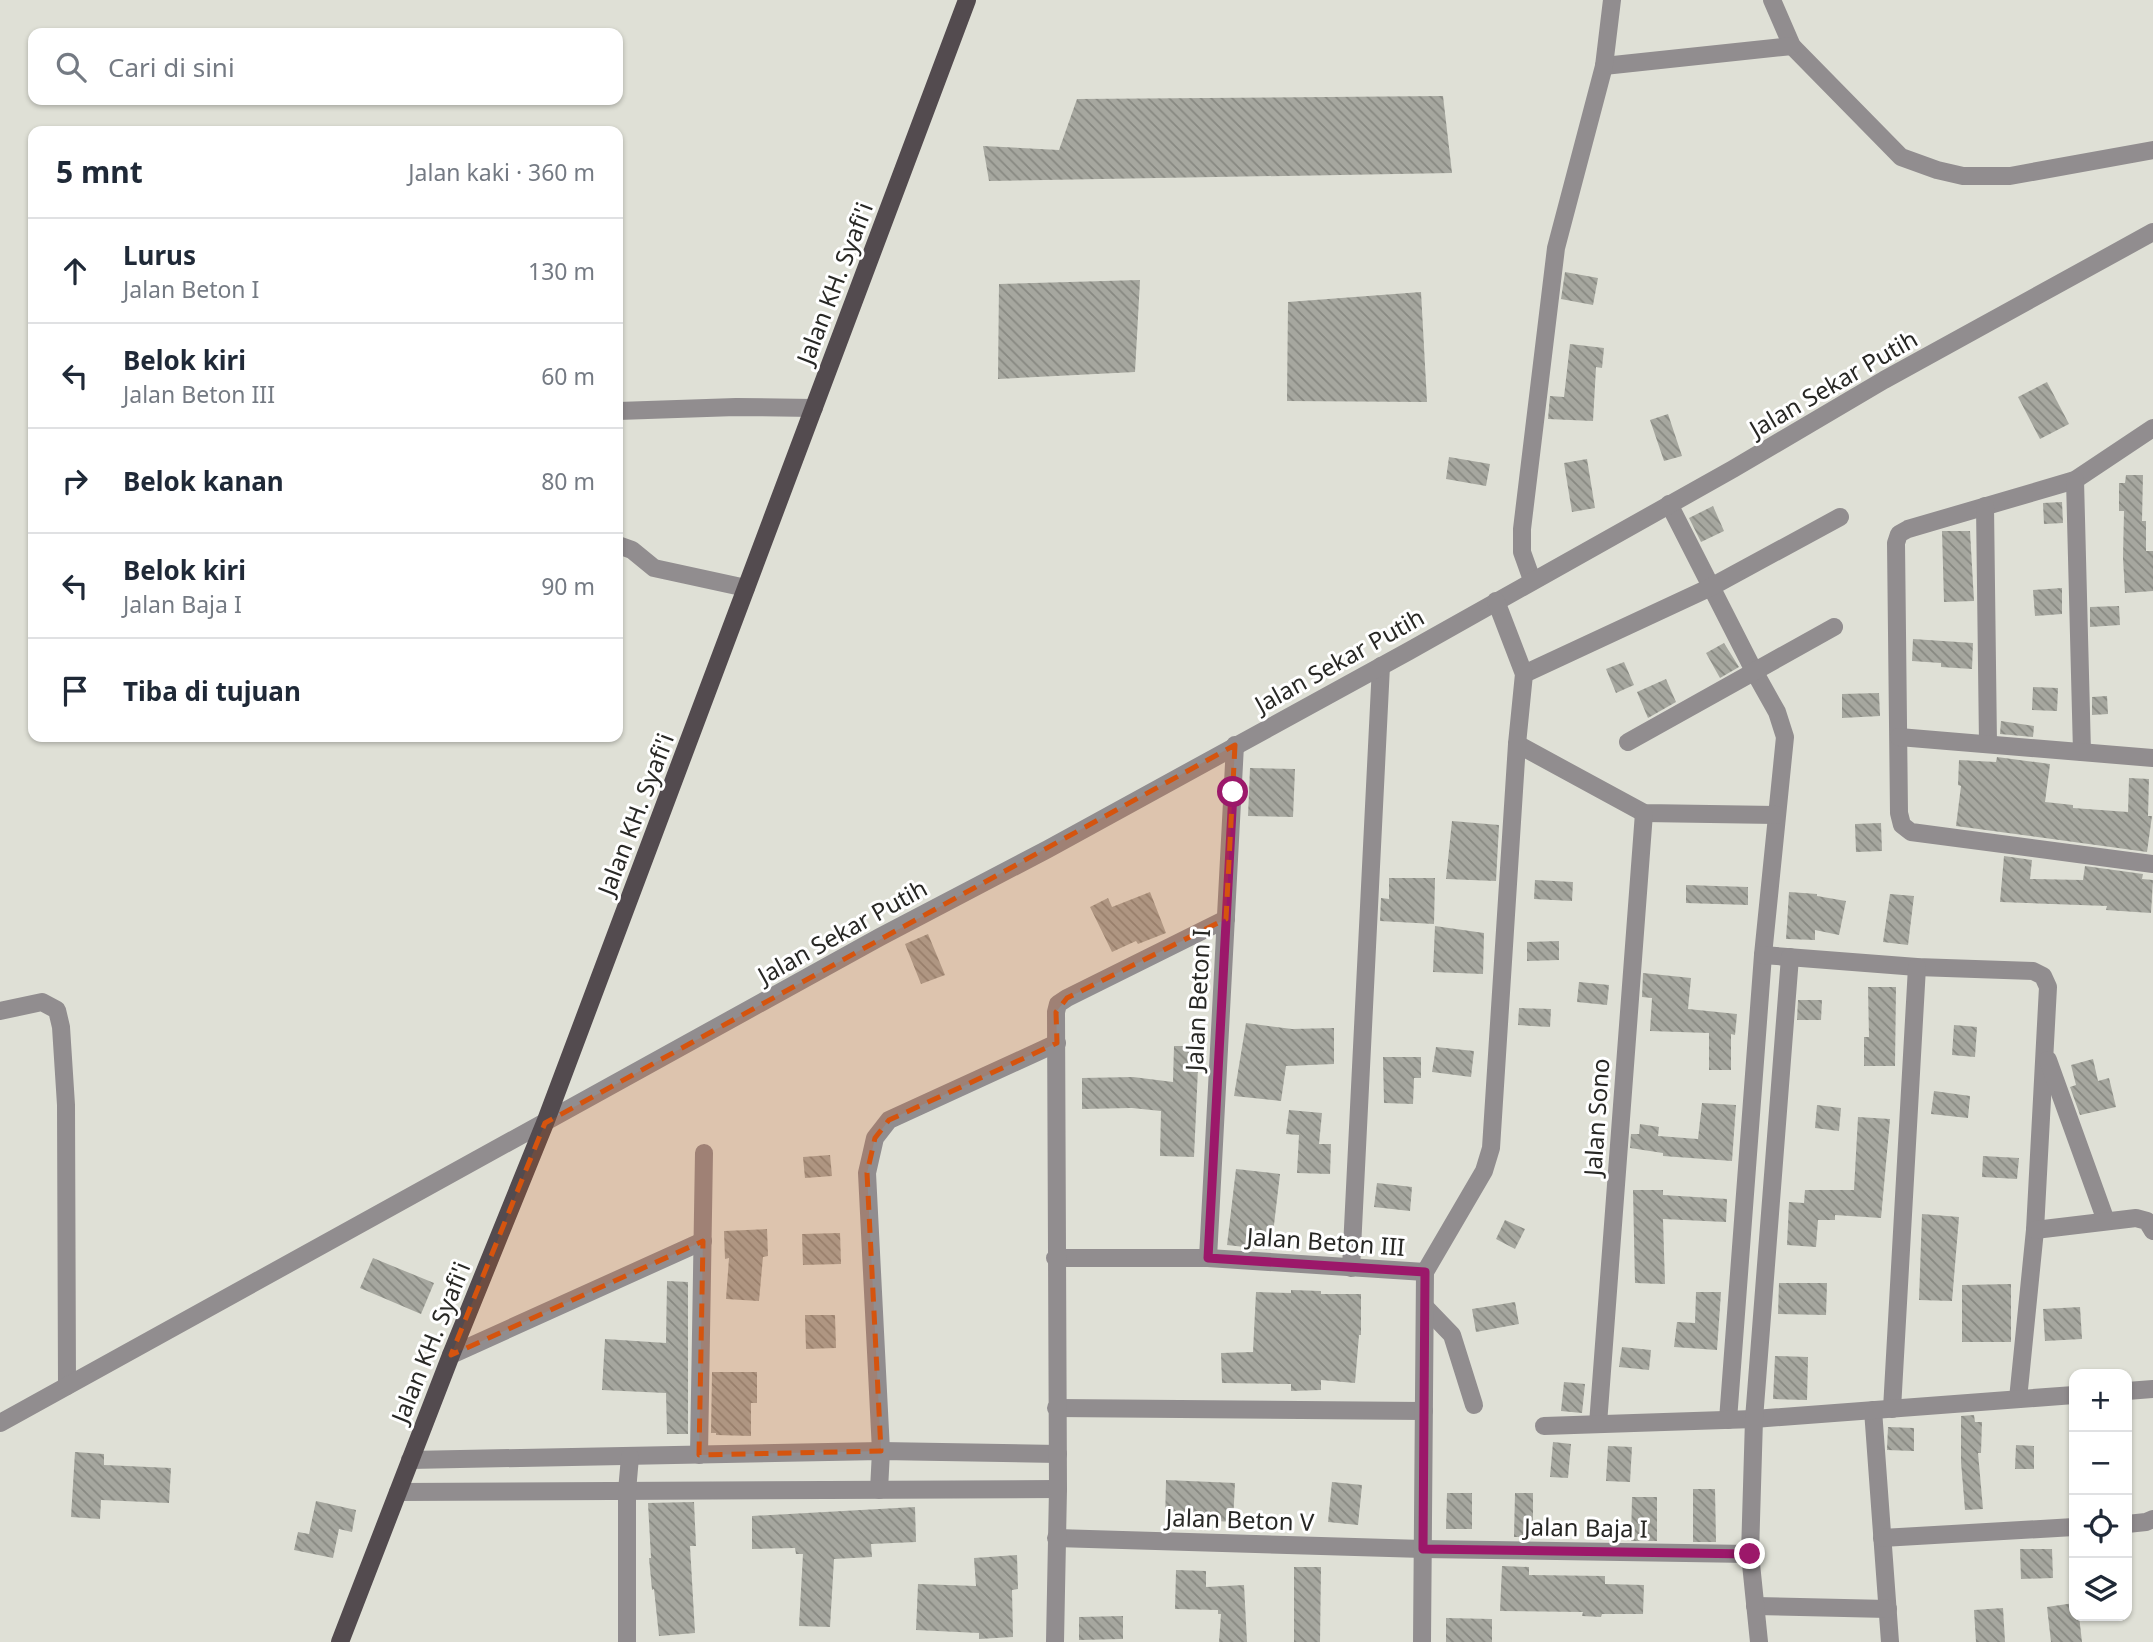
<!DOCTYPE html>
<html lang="id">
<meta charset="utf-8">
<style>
body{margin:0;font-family:"Noto Sans",sans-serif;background:#f2f2f3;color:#1f2937}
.controls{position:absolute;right:21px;bottom:21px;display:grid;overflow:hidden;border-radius:14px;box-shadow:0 2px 5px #0004}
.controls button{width:63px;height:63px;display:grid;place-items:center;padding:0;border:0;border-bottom:2px solid #e0e1e3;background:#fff;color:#1f2937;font:35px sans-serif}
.stop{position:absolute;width:21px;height:21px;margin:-16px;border:5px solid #9c186a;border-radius:50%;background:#fff}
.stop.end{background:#9c186a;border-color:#fff;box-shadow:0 2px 7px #0008}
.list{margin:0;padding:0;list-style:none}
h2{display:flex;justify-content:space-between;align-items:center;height:91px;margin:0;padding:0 28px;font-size:30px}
h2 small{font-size:23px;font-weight:400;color:#747a83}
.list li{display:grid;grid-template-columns:46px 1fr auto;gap:21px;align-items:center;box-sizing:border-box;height:105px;padding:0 28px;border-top:2px solid #e0e1e3}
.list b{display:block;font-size:26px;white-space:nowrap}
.list p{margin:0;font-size:23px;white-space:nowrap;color:#747a83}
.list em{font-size:23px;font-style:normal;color:#747a83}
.icon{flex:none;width:38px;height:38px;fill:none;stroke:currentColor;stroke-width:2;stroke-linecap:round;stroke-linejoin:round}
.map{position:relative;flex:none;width:2153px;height:1642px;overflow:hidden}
.search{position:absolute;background:#fff;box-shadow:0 2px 5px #0004;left:28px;top:28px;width:595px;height:77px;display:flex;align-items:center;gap:18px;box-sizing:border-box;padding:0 24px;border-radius:14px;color:#747a83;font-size:26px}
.panel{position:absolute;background:#fff;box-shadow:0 2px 5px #0004;left:28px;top:126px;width:595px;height:616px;border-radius:14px}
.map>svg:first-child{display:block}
</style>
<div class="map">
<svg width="2153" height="1642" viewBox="0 0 2153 1642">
<defs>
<pattern id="building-back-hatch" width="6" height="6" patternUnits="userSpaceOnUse" patternTransform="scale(1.75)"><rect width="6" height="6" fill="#a6a79f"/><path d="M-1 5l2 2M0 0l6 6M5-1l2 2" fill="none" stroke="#878881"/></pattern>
</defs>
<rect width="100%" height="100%" fill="#dfe0d6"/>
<!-- building -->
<g fill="url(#building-back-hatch)">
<path d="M1443 96 1452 173 989 181 983 146 1059 150 1077 99Z"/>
<path d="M1565 272 1598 278 1593 305 1561 299Z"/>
<path d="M1140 280 1135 372 998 379 999 284Z"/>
<path d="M1421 292 1427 402 1287 401 1288 302Z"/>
<path d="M1570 344 1604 348 1602 368 1596 367 1593 421 1548 419 1550 396 1564 397Z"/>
<path d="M2047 382 2069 424 2040 439 2018 397Z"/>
<path d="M1668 414 1682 456 1664 461 1650 420Z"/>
<path d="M1449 457 1490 464 1486 486 1446 479Z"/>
<path d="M1587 459 1595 508 1572 512 1564 463Z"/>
<path d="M2126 475H2143L2142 521H2146V551H2153V591L2125 593 2123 558 2124 511H2119V483H2125Z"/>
<path d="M2062 502 2063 523 2044 524 2043 503Z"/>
<path d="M1713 506 1724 531 1701 542 1689 518Z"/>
<path d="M1942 531H1970L1974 601 1944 602Z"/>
<path d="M2062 588V614L2035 616 2033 590Z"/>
<path d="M2119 606 2120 625 2090 627V607Z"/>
<path d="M1913 639 1973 643 1972 669 1941 667V663L1912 661Z"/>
<path d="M1724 643 1739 667 1720 678 1706 653Z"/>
<path d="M1624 662 1634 685 1616 693 1606 669Z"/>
<path d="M1666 679 1676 702 1648 718 1637 692Z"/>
<path d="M2033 687 2058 688 2057 711 2032 710Z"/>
<path d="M1879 693 1880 716 1842 718V694Z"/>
<path d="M2107 696 2108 714 2092 715V697Z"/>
<path d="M2001 721 2034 726 2033 737 2000 734Z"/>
<path d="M1997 757 2050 764 2045 802 2073 805V808L2128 812 2129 778 2149 779 2148 816H2152L2147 852 1956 826 1961 786 1958 785 1959 760 1996 762Z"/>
<path d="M1250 768 1295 769 1293 817 1248 816Z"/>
<path d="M1452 821 1499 825 1496 881 1446 879Z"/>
<path d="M1881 823 1882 851 1856 852 1855 824Z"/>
<path d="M2004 856 2032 860 2030 879 2083 880 2085 866 2143 874 2142 879 2153 880 2151 913 2106 910 2107 906 2000 902Z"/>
<path d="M1389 878H1435L1434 924 1380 921 1381 898 1389 899Z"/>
<path d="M1535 880 1573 882 1572 901 1534 899Z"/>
<path d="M1686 885 1748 887V905L1686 903Z"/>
<path d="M1150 892 1166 933 1138 944 1136 941 1112 952 1090 907 1108 898 1112 907Z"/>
<path d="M1789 892 1817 894V896L1846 901 1839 935 1815 930V940L1786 939Z"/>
<path d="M1890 894 1914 896 1908 945 1883 942Z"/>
<path d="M1435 926 1484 933 1483 974 1433 972Z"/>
<path d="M928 934 945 975 921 984 905 944Z"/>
<path d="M1559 941V960L1527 961V942Z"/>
<path d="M1643 973 1691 978 1688 1009 1737 1014 1735 1035 1731 1034V1070H1709V1033L1650 1031 1652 998 1642 997Z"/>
<path d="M1579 982 1609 985 1607 1005 1577 1002Z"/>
<path d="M1868 987H1896L1895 1066H1864V1037H1869Z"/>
<path d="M1798 1000H1822L1821 1020H1797Z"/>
<path d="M1519 1008 1551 1009 1550 1027 1518 1025Z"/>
<path d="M1246 1023 1292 1029 1334 1028V1064L1286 1066 1281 1101 1234 1096Z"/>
<path d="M1954 1025 1977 1027 1975 1057 1952 1055Z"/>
<path d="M1174 1046H1199L1194 1157 1160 1156 1161 1111 1132 1108 1082 1109V1078L1133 1077 1173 1082Z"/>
<path d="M1436 1047 1474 1051 1471 1077 1432 1072Z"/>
<path d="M1383 1057H1421V1078H1414L1413 1104 1384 1103Z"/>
<path d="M2093 1059 2098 1081 2109 1078 2116 1107 2080 1115 2070 1087 2076 1085 2071 1065Z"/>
<path d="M1934 1091 1970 1096 1968 1118 1931 1114Z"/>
<path d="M1702 1103 1736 1105 1732 1161 1663 1156V1153L1630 1148 1631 1134H1639L1640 1124 1659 1127 1658 1136 1698 1139Z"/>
<path d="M1817 1105 1841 1108 1839 1131 1815 1128Z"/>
<path d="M1289 1110 1322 1113 1319 1144H1331L1330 1174 1297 1173 1299 1135 1286 1134Z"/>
<path d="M1858 1117 1890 1119 1881 1218 1835 1215V1220H1818L1816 1247 1787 1245 1789 1202 1804 1203 1805 1190H1854Z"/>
<path d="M830 1155 832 1176 805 1178 803 1157Z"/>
<path d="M1983 1156 2019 1158 2017 1179 1982 1177Z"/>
<path d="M1236 1169 1280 1174 1271 1250 1227 1245Z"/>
<path d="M1377 1183 1412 1187 1410 1211 1374 1207Z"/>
<path d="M1633 1190H1663V1195L1727 1199 1726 1222 1663 1219 1665 1284 1635 1283Z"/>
<path d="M1922 1214 1959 1217 1952 1301 1919 1300Z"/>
<path d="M1505 1220 1525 1229 1515 1249 1496 1239Z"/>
<path d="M767 1229 768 1256 763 1257 759 1301 726 1299 729 1258 725 1259 724 1231Z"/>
<path d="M840 1233 841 1264 803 1265 802 1234Z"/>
<path d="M373 1258 434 1283 421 1314 360 1288Z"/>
<path d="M667 1281 688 1282V1434H667L666 1393 602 1390 605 1339 666 1343Z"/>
<path d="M1779 1283H1827L1826 1315 1778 1314Z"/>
<path d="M2011 1284V1342H1962V1285Z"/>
<path d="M1291 1290 1321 1291V1294H1361V1335H1359L1355 1383 1321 1380V1390L1291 1391V1384L1222 1383 1221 1353 1253 1352 1256 1292 1291 1293Z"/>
<path d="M1696 1292H1721L1717 1350 1674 1347 1677 1322 1695 1323Z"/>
<path d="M1515 1302 1519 1324 1476 1332 1472 1309Z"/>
<path d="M2080 1307 2082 1339 2045 1341 2043 1309Z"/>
<path d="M805 1315H835L836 1348 806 1349Z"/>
<path d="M1622 1347 1651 1350 1649 1370 1619 1367Z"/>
<path d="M1775 1356 1808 1357 1807 1400 1773 1399Z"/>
<path d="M712 1372H757V1403H751V1436L716 1435V1433H711Z"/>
<path d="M1564 1382 1585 1384 1582 1413 1561 1411Z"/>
<path d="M1974 1415 1975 1422H1982L1981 1453H1978L1983 1509 1965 1510 1961 1462V1416Z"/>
<path d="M1888 1427 1914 1428V1451L1887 1450Z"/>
<path d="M1553 1442 1571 1444 1568 1478 1550 1477Z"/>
<path d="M2016 1445 2034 1446V1469H2015Z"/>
<path d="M1608 1446 1632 1447 1630 1482 1606 1481Z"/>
<path d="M75 1452 104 1454V1465L171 1468 169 1503 101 1500 100 1519 71 1517Z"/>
<path d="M1166 1480 1235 1483 1233 1522 1198 1520V1522H1165Z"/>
<path d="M1332 1482 1362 1485 1358 1525 1328 1522Z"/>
<path d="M1693 1489H1715L1716 1542H1693Z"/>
<path d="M1447 1493H1472V1529H1446Z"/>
<path d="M1515 1493H1533V1537H1514Z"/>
<path d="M1632 1497H1657V1541H1631Z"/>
<path d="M316 1501 356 1510 352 1532 339 1529 333 1558 294 1550 298 1532 309 1534Z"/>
<path d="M694 1502 696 1546H690L695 1633 659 1636 654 1589 652 1590 649 1558H651L648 1503Z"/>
<path d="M915 1507 916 1542 871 1544 872 1557 834 1559 830 1627 799 1626 803 1554H796L795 1548 752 1549V1516Z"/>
<path d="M2020 1549H2052L2053 1578 2021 1579Z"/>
<path d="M1017 1555 1018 1589 1012 1590 1013 1637 979 1639V1633L916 1630 918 1584 976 1586 974 1558Z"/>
<path d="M1502 1566 1529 1567V1575L1605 1576V1584L1644 1585 1643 1614H1602L1601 1617 1582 1616 1583 1612 1500 1611Z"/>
<path d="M1294 1567H1321L1320 1642H1294Z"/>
<path d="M1176 1570 1206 1571V1587L1244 1585 1247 1642H1219L1221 1614H1218V1610L1175 1609Z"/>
<path d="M2074 1603V1616H2079L2082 1642H2051L2047 1607Z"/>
<path d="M2003 1608 2005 1642H1976L1974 1610Z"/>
<path d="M1123 1616V1639L1079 1640V1617Z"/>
<path d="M1446 1618 1492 1619V1642H1446Z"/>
</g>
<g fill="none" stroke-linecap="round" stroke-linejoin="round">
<!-- minor -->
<g stroke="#918d8f" stroke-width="18">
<path d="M1772 0 1792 46 1901 157 1937 170 1963 176H2010L2153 150"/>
<path d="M1604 66 1792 46"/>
<path d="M618 411 736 407 814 408"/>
<path d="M2153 428 2075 480 1908 529 1899 534 1896 543 1899 813 1902 825 1911 832 2153 864"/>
<path d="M2075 480 2082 752"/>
<path d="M1669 504 1754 671 1777 712 1785 737 1763 955 1728 1420"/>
<path d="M1985 506 1988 744"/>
<path d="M618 545 632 550 654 568 746 588"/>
<path d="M1532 580 1522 552V529L1556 248 1604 66 1612 0"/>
<path d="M1524 674 1711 587 1840 517"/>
<path d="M1899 737 2153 758"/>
<path d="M1628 742 1834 627"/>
<path d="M1517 744 1644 813 1776 815"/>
<path d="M1763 955 1917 967 2033 971 2043 976 2048 987 2035 1230 2018 1399"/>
<path d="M0 1011 42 1002 57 1010 61 1027 66 1105 67 1386"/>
<path d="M2048 1060 2106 1221"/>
<path d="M2035 1230 2136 1218 2147 1221 2153 1231"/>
<path d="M1055 1258H1208L1425 1272"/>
<path d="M1208 1258 1235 745"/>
<path d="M1351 1268 1381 666"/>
<path d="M1425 1307 1452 1335 1474 1405"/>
<path d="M451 1355 703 1241"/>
<path d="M2127 1391 2153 1389"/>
<path d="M1056 1408 1424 1411"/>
<path d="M1892 1409 1917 967"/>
<path d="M1873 1410 1890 1642"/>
<path d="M0 1423 880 937 1048 849 1409 651 1733 469 1884 380 2153 232"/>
<path d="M1598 1424 1644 813"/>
<path d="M1544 1426 1754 1419 2074 1395"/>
<path d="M699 1455 704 1153"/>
<path d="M410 1460 881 1451 1058 1454"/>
<path d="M879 1490 881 1451 867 1173 875 1138 889 1120 1057 1043"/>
<path d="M398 1492 1058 1489"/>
<path d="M2127 1524 2146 1522 2153 1519"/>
<path d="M1056 1538 1423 1549 1750 1554"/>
<path d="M1882 1538 2074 1527"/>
<path d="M1755 1606 1888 1609"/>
<path d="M627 1642V1491L630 1457"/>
<path d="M1055 1642 1058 1489 1056 1012 1058 1004 1067 998 1226 919"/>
<path d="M1422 1642 1425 1272 1484 1171 1491 1148 1517 744 1524 674 1496 601"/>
<path d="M1759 1642 1750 1554 1754 1419 1790 957"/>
</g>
<!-- major -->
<path stroke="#534b4f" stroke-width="18" d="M340 1642 451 1355 545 1123 967 0"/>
</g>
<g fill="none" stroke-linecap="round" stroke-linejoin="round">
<!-- route -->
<path stroke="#9c186a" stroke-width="9" d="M1233 792 1208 1258 1425 1272 1423 1549 1750 1554"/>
</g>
<!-- marked area -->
<path fill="#d5540e" fill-opacity="0.2" stroke="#d5540e" stroke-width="5" stroke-dasharray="14 9" stroke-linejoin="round" d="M1235 745 1226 919 1067 998 1056 1012 1057 1043 889 1120 875 1138 867 1173 881 1451 699 1455 703 1241 451 1355 545 1123Z"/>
<g text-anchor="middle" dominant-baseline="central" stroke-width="6" stroke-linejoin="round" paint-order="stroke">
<!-- street labels -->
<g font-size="24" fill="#282825" stroke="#fff">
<text transform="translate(834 283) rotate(-69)">Jalan KH. Syafi'i</text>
<text transform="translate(1833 383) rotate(-30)">Jalan Sekar Putih</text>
<text transform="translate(1339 660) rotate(-29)">Jalan Sekar Putih</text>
<text transform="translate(635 814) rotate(-69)">Jalan KH. Syafi'i</text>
<text transform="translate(842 931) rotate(-29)">Jalan Sekar Putih</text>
<text transform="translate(1197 1000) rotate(-87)">Jalan Beton I</text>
<text transform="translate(1596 1117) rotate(-86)">Jalan Sono</text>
<text transform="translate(1326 1241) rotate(4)">Jalan Beton III</text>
<text transform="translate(430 1342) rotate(-68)">Jalan KH. Syafi'i</text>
<text transform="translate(1240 1519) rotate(2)">Jalan Beton V</text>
<text transform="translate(1586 1527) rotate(1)">Jalan Baja I</text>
</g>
</g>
</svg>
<div class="controls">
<button>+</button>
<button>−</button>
<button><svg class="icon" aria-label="locate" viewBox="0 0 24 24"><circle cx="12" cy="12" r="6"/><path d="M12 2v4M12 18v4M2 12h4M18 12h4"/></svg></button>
<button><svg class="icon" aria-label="layers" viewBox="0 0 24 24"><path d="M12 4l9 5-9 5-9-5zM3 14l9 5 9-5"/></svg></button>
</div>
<div class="stop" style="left:1233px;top:792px"></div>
<div class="stop end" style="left:1750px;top:1554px"></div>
<div class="search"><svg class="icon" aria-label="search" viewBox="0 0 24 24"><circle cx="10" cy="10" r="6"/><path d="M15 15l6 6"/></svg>Cari di sini</div>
<section class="panel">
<h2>5 mnt<small>Jalan kaki · 360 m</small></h2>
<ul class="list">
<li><svg class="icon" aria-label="ahead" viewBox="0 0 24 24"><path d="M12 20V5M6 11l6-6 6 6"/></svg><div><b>Lurus</b><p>Jalan Beton I</p></div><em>130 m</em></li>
<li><svg class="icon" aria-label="left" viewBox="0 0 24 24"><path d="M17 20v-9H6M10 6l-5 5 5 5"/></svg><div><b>Belok kiri</b><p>Jalan Beton III</p></div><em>60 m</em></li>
<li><svg class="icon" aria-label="right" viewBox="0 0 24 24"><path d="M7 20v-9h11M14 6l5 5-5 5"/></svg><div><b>Belok kanan</b></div><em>80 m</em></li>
<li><svg class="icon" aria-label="left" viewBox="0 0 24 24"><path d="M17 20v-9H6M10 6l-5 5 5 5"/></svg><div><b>Belok kiri</b><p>Jalan Baja I</p></div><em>90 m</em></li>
<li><svg class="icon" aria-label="arrive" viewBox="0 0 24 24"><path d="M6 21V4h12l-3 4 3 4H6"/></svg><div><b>Tiba di tujuan</b></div></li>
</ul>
</section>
</div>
